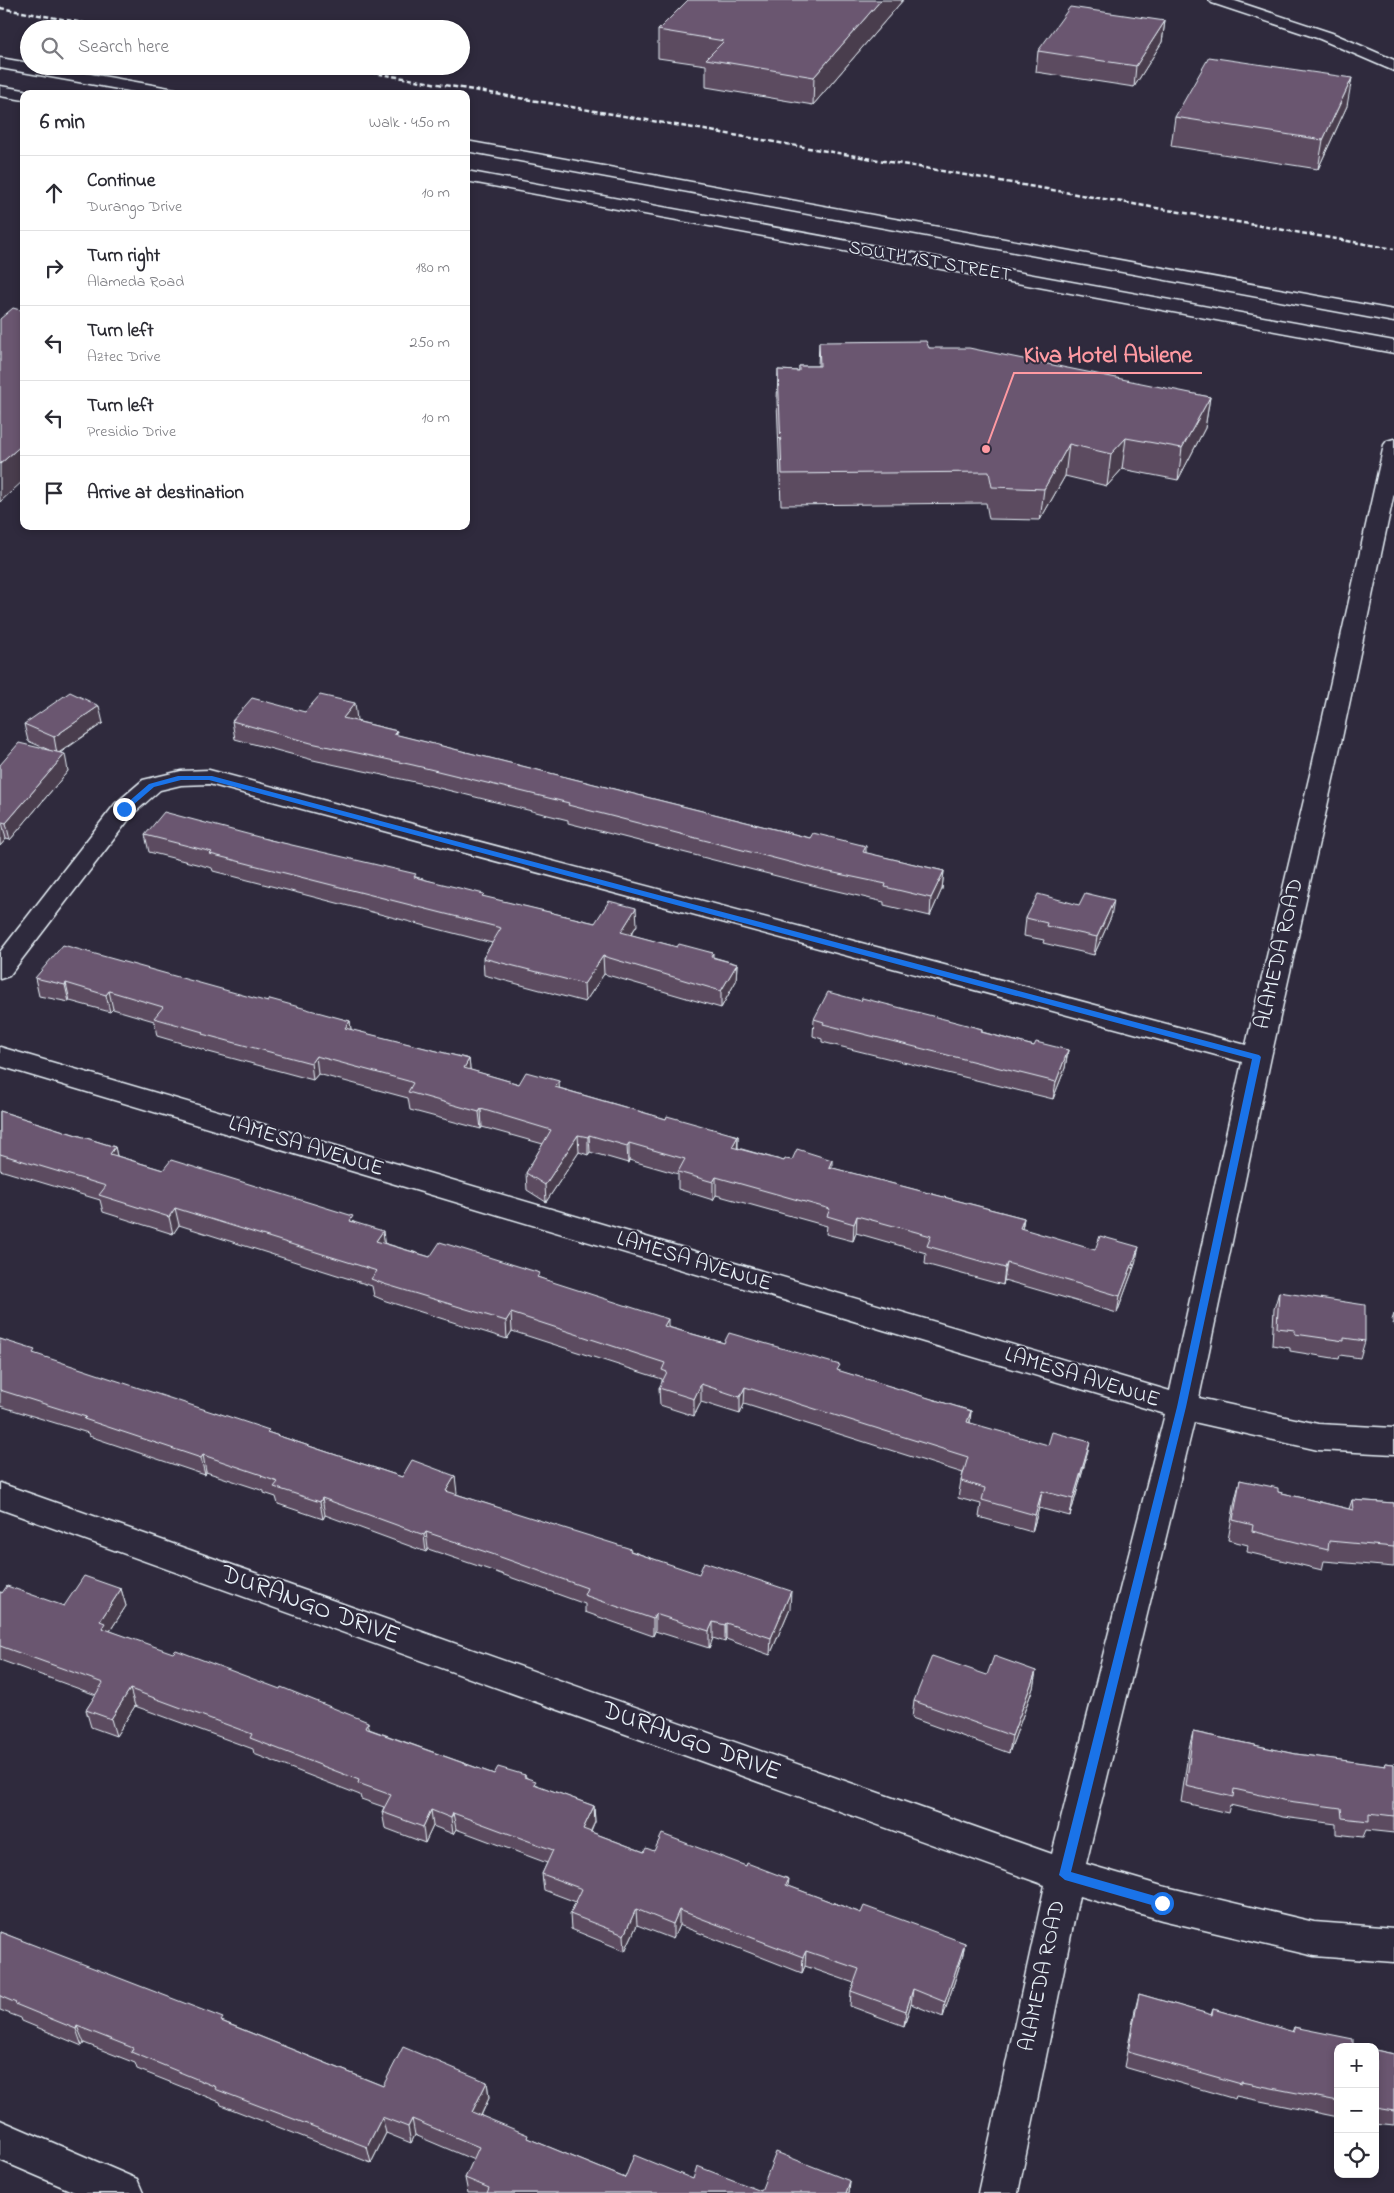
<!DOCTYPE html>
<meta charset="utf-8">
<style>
body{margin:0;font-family:"Indie Flower",sans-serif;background:#f2f2f3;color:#2b2b33}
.controls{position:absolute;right:15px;bottom:15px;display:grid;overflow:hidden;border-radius:10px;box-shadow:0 2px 8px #0003}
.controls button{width:45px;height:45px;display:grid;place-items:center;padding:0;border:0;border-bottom:1px solid #e1e1e2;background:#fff;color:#2b2b33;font:25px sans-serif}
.stop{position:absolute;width:15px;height:15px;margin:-11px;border:4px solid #1a73e8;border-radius:50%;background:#fff}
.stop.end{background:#1a73e8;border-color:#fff;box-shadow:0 1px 5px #0008}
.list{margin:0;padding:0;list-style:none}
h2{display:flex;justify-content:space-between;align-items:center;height:65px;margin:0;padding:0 20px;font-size:21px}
h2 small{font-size:16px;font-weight:400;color:#7c7c81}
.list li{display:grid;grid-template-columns:32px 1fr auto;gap:15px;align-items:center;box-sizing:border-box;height:75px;padding:0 20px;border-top:1px solid #e1e1e2}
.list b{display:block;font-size:19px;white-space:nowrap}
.list p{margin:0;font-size:16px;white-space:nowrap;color:#7c7c81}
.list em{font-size:16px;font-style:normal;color:#7c7c81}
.icon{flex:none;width:28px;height:28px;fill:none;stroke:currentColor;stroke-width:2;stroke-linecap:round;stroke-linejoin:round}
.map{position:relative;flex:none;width:1394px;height:2193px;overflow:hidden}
.search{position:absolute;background:#fff;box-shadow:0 2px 8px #0003;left:20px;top:20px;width:450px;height:55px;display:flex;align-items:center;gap:12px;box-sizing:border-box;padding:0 18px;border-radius:28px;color:#7c7c81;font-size:19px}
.panel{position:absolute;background:#fff;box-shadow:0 2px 8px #0003;left:20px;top:90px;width:450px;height:440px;border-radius:10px}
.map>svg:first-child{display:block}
</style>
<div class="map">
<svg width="1394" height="2193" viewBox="0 0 1394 2193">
<rect width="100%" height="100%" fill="#2f2a3d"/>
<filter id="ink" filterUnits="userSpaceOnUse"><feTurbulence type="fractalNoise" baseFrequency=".02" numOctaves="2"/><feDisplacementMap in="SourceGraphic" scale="10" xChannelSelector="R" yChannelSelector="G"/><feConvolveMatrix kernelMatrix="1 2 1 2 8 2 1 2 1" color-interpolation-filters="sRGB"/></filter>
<g filter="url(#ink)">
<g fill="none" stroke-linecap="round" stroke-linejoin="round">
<defs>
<g id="minor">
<path d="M1209 0H1232L1332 33 1394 60V71L1320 39 1212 3Z"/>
<path d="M1394 439V493L1336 766 1271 1057 1199 1398 1318 1424 1394 1428V1454L1318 1450 1194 1422 1086 1864 1162 1886 1314 1922 1394 1928V1962L1314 1956 1162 1920 1079 1896 1018 2193H978L1045 1885 0 1509V1483L1052 1854 1165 1414 0 1066V1047L1170 1391 1242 1062 209 784 181 785 160 790 133 814 9 976 0 979V952L115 804 143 780 181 771 209 770 1246 1045 1312 766 1384 445 1387 441Z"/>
<path d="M0 2120 137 2179 143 2193H77L0 2160Z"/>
</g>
<g id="highway">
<path d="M0 58 29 63V66H46L175 89 181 91 183 94H146L0 68Z"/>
<path d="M0 86 24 90 31 94H24V100L0 96Z"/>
<path d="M466 141 1394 310V322L466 151Z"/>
<path d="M466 171 1394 341V353L466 181Z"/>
</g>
</defs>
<!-- minor casing -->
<use href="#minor" stroke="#e8f1f8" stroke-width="3"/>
<!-- highway casing -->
<use href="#highway" stroke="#e8f1f8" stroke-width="3"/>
<!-- minor -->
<use href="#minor" fill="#2f2a3d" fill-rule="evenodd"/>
<!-- highway -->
<use href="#highway" fill="#2f2a3d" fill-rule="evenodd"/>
<!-- rail -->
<g stroke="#e8f1f8" stroke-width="2.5" stroke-dasharray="5 2.5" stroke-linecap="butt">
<path d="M0 8 117 29"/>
<path d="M334 66 1394 249"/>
</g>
</g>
<!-- wall -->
<g fill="#5b4b60" stroke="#e8f1f8">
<path d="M903 0 813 105 706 87V65L658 58V30Z"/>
<path d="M1165 21 1162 42 1134 87 1036 72 1038 51Z"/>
<path d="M1347 106 1318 169 1171 146 1175 117Z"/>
<path d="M819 342 929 348 1210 397 1205 428 1178 480 1122 469 1107 486 1065 476 1040 520 989 519 986 503 781 505 777 401 778 370 799 371V366H818Z"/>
<path d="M305 712 357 720 356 721 397 731V735L810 838 866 846V853L944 871 942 889 930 916 884 905V902L820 887 568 823V820L415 782 313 760 235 739 232 721Z"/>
<path d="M103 723 60 753 68 771 10 840 6 839 0 846V765L49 750 28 741 24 724Z"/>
<path d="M145 835 266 839 416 877 484 897 595 923 637 925 631 935 677 947 713 953V957L737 964 736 981 721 1008 604 974 585 1002 484 975 483 958 492 943 213 871 212 868 149 852Z"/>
<path d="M1111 917 1094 955 1043 943 1044 940 1024 936 1026 918Z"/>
<path d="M35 978 268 1002 350 1021 351 1030 469 1059 470 1070 519 1084 559 1088 666 1119 738 1136V1148L784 1161 792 1160 832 1168 1024 1218 1022 1229 1135 1264 1117 1313 1004 1280 1003 1285 925 1264 926 1253 856 1233 853 1241 826 1234 827 1226 716 1195 713 1200 678 1189V1174L629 1160 628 1163 590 1152 588 1155 579 1152 546 1202 527 1190 526 1173 543 1144 482 1127 481 1129 410 1110 408 1098 318 1074 313 1080 205 1051V1050L157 1036 154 1021 113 1009 110 1012 70 1001 69 1002 39 996Z"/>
<path d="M861 1001 982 1029V1032L1034 1046 1068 1050 1065 1068 1053 1099 822 1042V1039L813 1036 814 1019Z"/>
<path d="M0 1111 115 1147 117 1156 163 1170 354 1222 384 1243 430 1257 540 1278 668 1327 724 1343 839 1371 971 1411 970 1423 1086 1459 1070 1516 1039 1508 1032 1532 979 1517 981 1504 958 1498 961 1481 963 1473 744 1404 740 1414 701 1402 694 1416 660 1405 659 1388 662 1383V1379L512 1331 507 1339 386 1301 374 1296 372 1286 179 1225 173 1234 103 1212 100 1200 0 1170Z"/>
<path d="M1279 1292 1365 1341 1360 1358 1340 1355 1339 1359 1290 1351V1348L1272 1345 1274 1309Z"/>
<path d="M1394 1314V1326L1392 1320Z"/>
<path d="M0 1339 36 1355 402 1477 455 1476 456 1494 631 1551 790 1608 770 1655 726 1639 725 1642 713 1638 709 1648 655 1631 653 1636 585 1612V1604L493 1571 428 1549 426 1552 325 1515 323 1519 278 1504 276 1497 264 1493V1491L206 1472 205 1475 89 1436 88 1433 0 1406Z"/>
<path d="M1240 1480 1278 1492 1349 1509 1352 1500 1394 1503V1567L1324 1561 1322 1570 1247 1552 1248 1545 1228 1540 1235 1500Z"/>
<path d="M121 1589 126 1606 110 1631 369 1729 494 1774 525 1775 526 1777 536 1785 594 1806 595 1822 591 1832 644 1852 654 1851 746 1866 789 1879 788 1886 861 1913 965 1943 962 1958 943 2017 911 2004 904 2026 850 2006 851 1991 854 1983 805 1966 802 1973 679 1925 673 1939 637 1925 625 1951 571 1929 570 1914 576 1902 544 1890 542 1874 547 1863 456 1829 453 1834 433 1826 425 1843 385 1828 382 1812 384 1807 361 1799 360 1795 254 1754 253 1749 135 1706 116 1736 91 1727 86 1710 96 1695 0 1660V1592L64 1606Z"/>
<path d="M1036 1671 1033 1688 1009 1753 912 1718 914 1701Z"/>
<path d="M1193 1732 1296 1754 1384 1766 1385 1763 1394 1764V1833L1366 1830 1363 1837 1336 1834V1824L1283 1817 1230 1805 1228 1813 1181 1802 1189 1748Z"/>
<path d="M0 1932 383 2086 487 2082 489 2098 481 2116 529 2139 625 2178 693 2179 761 2191 850 2181 849 2193H468L465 2178 474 2160 415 2135 411 2143 386 2133 371 2163 221 2105 220 2102 137 2069 135 2063 84 2043 82 2046 22 2021 21 2018 0 2010Z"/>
<path d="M1139 1994 1211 2015 1213 2009 1292 2032 1294 2027 1353 2046 1338 2047V2117L1236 2096 1235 2099 1124 2067 1135 2010Z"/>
<path d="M1375 2050 1394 2054V2126L1375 2124Z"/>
</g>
<!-- shaded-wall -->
<g fill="#4a3d4e" stroke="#e8f1f8">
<path d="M881 0H903L813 105 814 77Z"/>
<path d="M1165 21 1162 42 1134 87 1136 66Z"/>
<path d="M1352 78 1347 106 1318 169 1323 140Z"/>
<path d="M1210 397 1205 428 1178 480 1182 448Z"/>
<path d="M1126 438 1122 469 1107 486 1111 454Z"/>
<path d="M24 443V480L0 502V464Z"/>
<path d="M1069 444 1065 476 1040 520 1044 489Z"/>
<path d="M355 703 357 720 345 735 343 718Z"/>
<path d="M99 706 103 723 57 754 54 737Z"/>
<path d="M65 754 68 771 10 840 6 823Z"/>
<path d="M2 822 6 839 0 846V824Z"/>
<path d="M944 871 942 889 930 916 931 898Z"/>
<path d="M1114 900 1111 917 1094 955 1097 937Z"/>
<path d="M636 908 637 925 621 950V932Z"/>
<path d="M603 956 604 974 585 1002 584 984Z"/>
<path d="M737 964 736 981 721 1008V991Z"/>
<path d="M66 983 70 1001 69 1002 65 985Z"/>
<path d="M109 991 113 1009 110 1012 106 995Z"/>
<path d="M350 1021 352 1039 345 1028Z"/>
<path d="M1068 1050 1065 1068 1053 1099 1056 1082Z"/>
<path d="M316 1056 318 1074 313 1080 311 1063Z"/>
<path d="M469 1059 471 1077 464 1068Z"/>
<path d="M559 1081 560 1099 555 1087Z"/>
<path d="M481 1109 482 1127 481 1129 479 1112Z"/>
<path d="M578 1135 579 1152 546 1202 545 1185Z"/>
<path d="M589 1135 590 1152 588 1155V1137Z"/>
<path d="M738 1136 737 1153 732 1147Z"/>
<path d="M629 1143V1160L628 1163 627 1146Z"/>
<path d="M115 1147 119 1165 110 1154Z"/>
<path d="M832 1160V1177L829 1167Z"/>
<path d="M716 1177V1195L713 1200V1182Z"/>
<path d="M175 1208 179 1225 173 1234 169 1217Z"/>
<path d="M857 1216 856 1233 853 1241 854 1224Z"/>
<path d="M1024 1218 1021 1235 1020 1228Z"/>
<path d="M383 1231 385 1248 376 1241Z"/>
<path d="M1139 1247 1135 1264 1117 1313 1120 1296Z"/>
<path d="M1007 1263 1004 1280 1003 1285 1005 1268Z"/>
<path d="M511 1313 512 1331 507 1339 506 1321Z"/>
<path d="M668 1319V1336L664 1326Z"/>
<path d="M701 1384V1402L694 1416V1399Z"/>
<path d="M745 1387 744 1404 740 1414V1397Z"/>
<path d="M971 1411 969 1429 967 1422Z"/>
<path d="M1090 1442 1086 1459 1070 1516 1073 1499Z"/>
<path d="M203 1455 206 1472 205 1475 201 1458Z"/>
<path d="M455 1476 457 1493 448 1508 446 1491Z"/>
<path d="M1042 1491 1039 1508 1032 1532 1035 1515Z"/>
<path d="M322 1498 325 1515 323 1519 320 1502Z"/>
<path d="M426 1532 428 1549 426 1552 424 1535Z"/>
<path d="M121 1589 126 1606 108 1634 102 1628 100 1621Z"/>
<path d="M791 1591 790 1608 770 1655 771 1638Z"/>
<path d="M655 1614V1631L653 1636V1619Z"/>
<path d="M713 1622V1638L709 1648V1631Z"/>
<path d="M726 1623V1639L725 1642V1625Z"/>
<path d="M1036 1671 1033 1688 1009 1753 1012 1736Z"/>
<path d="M130 1689 135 1706 116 1736 111 1719Z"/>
<path d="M368 1722 371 1739 365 1728Z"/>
<path d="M594 1806 595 1822 584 1845 583 1829Z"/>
<path d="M431 1810 433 1826 425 1843 423 1827Z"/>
<path d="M453 1813 456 1829 453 1834 451 1818Z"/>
<path d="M636 1909 637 1925 625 1951 624 1935Z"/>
<path d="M679 1910V1925L673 1939V1924Z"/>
<path d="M965 1943 962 1958 943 2017 945 2002Z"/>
<path d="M806 1951 805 1966 802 1973 803 1957Z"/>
<path d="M913 1989 911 2004 904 2026 906 2011Z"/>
<path d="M77 2026 84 2043 82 2046 76 2029Z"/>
<path d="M487 2082 489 2098 475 2128 472 2112Z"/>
<path d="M382 2117 386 2133 371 2163 367 2147Z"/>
<path d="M412 2119 415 2135 411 2143 408 2127Z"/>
<path d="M850 2181 849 2193H846Z"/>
</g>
<!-- building -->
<g fill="#6a5770" stroke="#e8f1f8">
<path d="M688 0H881L814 77 706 59 724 41 658 30Z"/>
<path d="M1070 7 1165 21 1136 66 1038 51Z"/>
<path d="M1209 57 1352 78 1323 140 1175 117Z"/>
<path d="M13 308 24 311V443L0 464V319Z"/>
<path d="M926 341 929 348H969L1210 397 1182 448 1126 438 1111 454 1069 444 1044 489 992 487 989 472 782 474 778 370 799 371V366H820L819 342Z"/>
<path d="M70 692 99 706 54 737 24 724Z"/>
<path d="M320 695 355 703 343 718 397 731 394 734 810 838 813 833 866 846 863 852 944 871 931 898 885 887 886 884 820 870 568 805 569 803 413 765 311 743 232 721 252 698 305 712Z"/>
<path d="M19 743 65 754 6 823 2 822 0 824V765Z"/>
<path d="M164 812 266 839 416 874 414 877 484 894 482 896 595 923 609 901 636 908 621 932 677 947 679 944 713 953 711 957 737 964 721 991 603 956 584 984 483 958 501 928 210 854 212 852 145 835Z"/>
<path d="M1085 893 1114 900 1097 937 1046 926 1047 923 1026 918 1038 894 1079 905Z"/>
<path d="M63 945 268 1002 270 999 350 1021 345 1028 469 1059 464 1068 519 1084 526 1072 559 1081 555 1087 666 1119 667 1116 738 1136 732 1147 784 1161 785 1159 792 1160 797 1149 832 1160 829 1167 1024 1218 1020 1228 1095 1250 1100 1236 1139 1247 1120 1296 1007 1263 1005 1268 927 1246 931 1236 857 1216 854 1224 827 1216 830 1209 716 1177 713 1182 678 1172 685 1159 629 1143 627 1146 589 1135 588 1137 578 1135 545 1185 526 1173 551 1130 481 1109 479 1112 408 1092 413 1083 408 1081 316 1056 311 1063 202 1034 203 1032 154 1018 163 1007 109 991 106 995 66 983 65 985 35 978Z"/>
<path d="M828 992 861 1001 862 998 944 1019 982 1029 981 1032 1034 1046 1036 1042 1068 1050 1056 1082 823 1024 824 1022 814 1019Z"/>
<path d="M0 1111 115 1147 110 1154 163 1170 171 1160 353 1216 350 1221 383 1231 376 1241 430 1257 440 1242 540 1273 537 1277 668 1319 664 1326 724 1343 729 1333 840 1365 837 1370 971 1411 967 1422 1048 1445 1052 1432 1090 1442 1073 1499 1042 1491 1035 1515 982 1500 985 1488 961 1481 968 1457 745 1387 740 1397 701 1384 694 1399 659 1388 667 1372 662 1370 665 1363 511 1313 506 1321 384 1284 371 1279 377 1271 175 1208 169 1217 99 1195 106 1186 0 1154Z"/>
<path d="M1279 1292 1365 1305V1341L1344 1338V1341L1295 1334V1330L1277 1328Z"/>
<path d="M0 1339 35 1350 33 1353 215 1413V1412L269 1430 267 1432 402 1477 412 1460 455 1476 446 1491 631 1549 630 1551 699 1574 704 1562 791 1591 771 1638 726 1623 725 1625 713 1622 709 1631 655 1614 653 1619 584 1595 587 1588 492 1554 426 1532 424 1535 322 1498 320 1502 274 1487 278 1482 261 1476 262 1475 203 1455 201 1458 84 1419 86 1417 0 1390Z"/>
<path d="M1240 1480 1278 1488V1492L1353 1510 1352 1500 1394 1503V1547L1329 1541 1328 1550 1252 1531 1253 1525 1233 1520Z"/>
<path d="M84 1576 121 1589 100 1621 105 1623 102 1628 173 1653 176 1650 280 1689 281 1687 368 1722 365 1728 494 1774 498 1767 525 1775 524 1777 536 1781 534 1784 594 1806 583 1829 644 1852 646 1848 654 1851 662 1834 746 1866 747 1863 789 1879 786 1885 861 1913 864 1906 965 1943 945 2002 913 1989 906 2011 851 1991 859 1969 806 1951 803 1957 679 1910 673 1924 636 1909 624 1935 570 1914 582 1889 542 1874 553 1850 453 1813 451 1818 431 1810 423 1827 382 1812 391 1795 358 1783 359 1780 250 1738 252 1734 130 1689 111 1719 86 1710 103 1683 0 1646V1592L2 1593 7 1586 64 1606Z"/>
<path d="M932 1656 987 1675 994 1656 1036 1671 1012 1736 914 1701Z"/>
<path d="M1193 1732 1296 1754 1386 1766 1385 1763 1394 1764V1816L1369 1813V1821L1342 1818 1341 1808 1288 1801 1234 1789 1233 1797 1186 1786Z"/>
<path d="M0 1932 223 2018 221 2021 383 2086 403 2047 487 2082 472 2112 528 2135 527 2138 625 2178 634 2155 693 2179 697 2166 761 2191 776 2152 850 2181 846 2193H487L489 2188 465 2178 479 2147 412 2119 408 2127 382 2117 367 2147 215 2089 216 2087 131 2052 133 2048 77 2026 76 2029 15 2004 16 2003 0 1996Z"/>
<path d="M1139 1994 1212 2015 1213 2009 1294 2032V2027L1353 2039V2046L1355 2047H1338V2101L1241 2082V2084L1128 2052Z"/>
<path d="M1375 2050 1394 2054V2111L1375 2108Z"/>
</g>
</g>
<!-- route -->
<path fill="#1a73e8" d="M178 776H212L1259 1055 1261 1057 1186 1407 1071 1872 1162 1898 1165 1899 1167 1903 1165 1906 1162 1908 1065 1880 1059 1875 1177 1407 1252 1059 209 780H181L154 787 126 811 120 809 149 784Z"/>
<g text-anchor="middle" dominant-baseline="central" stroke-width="4" stroke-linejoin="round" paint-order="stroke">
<!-- far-street labels -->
<g font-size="19" fill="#e8f1f8" stroke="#2f2a3d">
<text transform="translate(930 262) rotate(10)">SOUTH 1ST STREET</text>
</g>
<!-- street labels -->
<g font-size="22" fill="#e8f1f8" stroke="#2f2a3d">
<text transform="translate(1280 954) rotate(-77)">ALAMEDA ROAD</text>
<text transform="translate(306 1147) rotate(17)">LAMESA AVENUE</text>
<text transform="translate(694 1262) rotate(17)">LAMESA AVENUE</text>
<text transform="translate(1082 1378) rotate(17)">LAMESA AVENUE</text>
<text transform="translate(1043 1976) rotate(-78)">ALAMEDA ROAD</text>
</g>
<!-- near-street labels -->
<g font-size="26" fill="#e8f1f8" stroke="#2f2a3d">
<text transform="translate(310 1606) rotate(20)">DURANGO DRIVE</text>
<text transform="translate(691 1742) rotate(20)">DURANGO DRIVE</text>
</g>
</g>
<!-- callouts -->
<path fill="none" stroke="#ff9aa2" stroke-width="2" d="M986 449L1014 373H1202"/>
<circle fill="#ff9aa2" stroke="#2f2a3d" stroke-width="2" cx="986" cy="449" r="5"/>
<g font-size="24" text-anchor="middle" font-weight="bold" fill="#ff9aa2" stroke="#2f2a3d" stroke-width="4" stroke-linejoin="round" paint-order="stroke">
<text x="1108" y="362">Kiva Hotel Abilene</text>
</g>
</svg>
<div class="controls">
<button>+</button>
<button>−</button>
<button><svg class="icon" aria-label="locate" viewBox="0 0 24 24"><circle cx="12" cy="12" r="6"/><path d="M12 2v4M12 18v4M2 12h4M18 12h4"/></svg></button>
</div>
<div class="stop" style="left:1162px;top:1903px"></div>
<div class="stop end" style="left:124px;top:809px"></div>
<div class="search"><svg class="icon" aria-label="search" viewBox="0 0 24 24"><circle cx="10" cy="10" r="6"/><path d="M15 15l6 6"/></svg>Search here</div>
<section class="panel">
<h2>6 min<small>Walk · 450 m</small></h2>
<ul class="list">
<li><svg class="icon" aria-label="ahead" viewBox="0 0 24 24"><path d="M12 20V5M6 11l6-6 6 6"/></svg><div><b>Continue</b><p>Durango Drive</p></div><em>10 m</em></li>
<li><svg class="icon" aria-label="right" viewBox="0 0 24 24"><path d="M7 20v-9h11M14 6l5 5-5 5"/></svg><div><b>Turn right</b><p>Alameda Road</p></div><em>180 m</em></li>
<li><svg class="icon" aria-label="left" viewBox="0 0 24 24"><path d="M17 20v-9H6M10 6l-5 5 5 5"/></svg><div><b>Turn left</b><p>Aztec Drive</p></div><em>250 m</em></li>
<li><svg class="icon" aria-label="left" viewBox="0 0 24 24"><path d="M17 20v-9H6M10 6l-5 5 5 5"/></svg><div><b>Turn left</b><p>Presidio Drive</p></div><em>10 m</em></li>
<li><svg class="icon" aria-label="arrive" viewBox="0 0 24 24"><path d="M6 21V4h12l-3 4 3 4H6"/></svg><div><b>Arrive at destination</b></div></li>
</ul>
</section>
</div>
